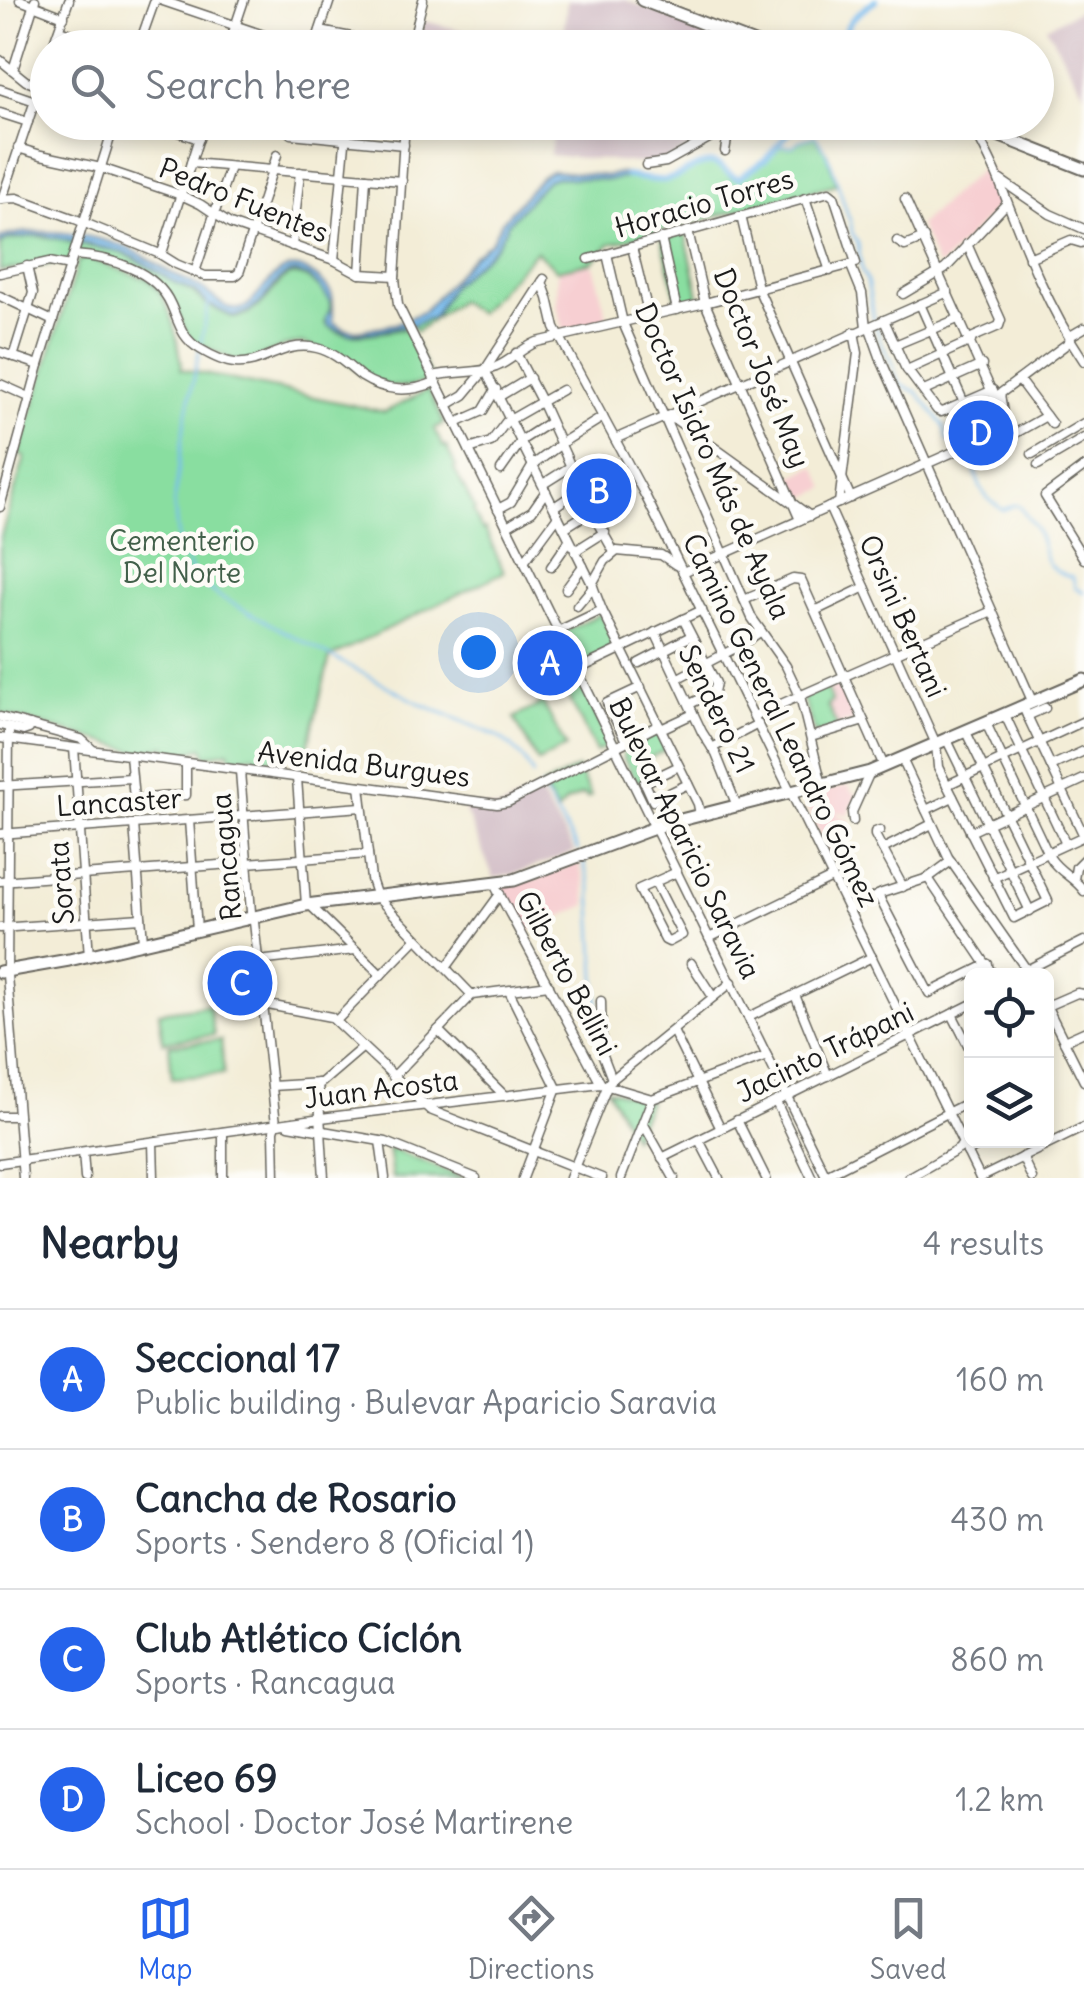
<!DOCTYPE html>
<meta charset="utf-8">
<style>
body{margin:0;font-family:Delius,sans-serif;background:#f6f6f7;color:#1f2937}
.controls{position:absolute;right:30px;bottom:30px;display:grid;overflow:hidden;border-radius:15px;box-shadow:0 5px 15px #0003}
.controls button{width:90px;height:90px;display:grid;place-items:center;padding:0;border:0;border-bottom:2px solid #e0e1e3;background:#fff;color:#1f2937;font:50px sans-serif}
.you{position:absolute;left:478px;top:652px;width:35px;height:35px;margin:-25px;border:8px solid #fff;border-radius:50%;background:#1a73e8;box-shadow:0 0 0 15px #1a73e833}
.badge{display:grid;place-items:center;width:65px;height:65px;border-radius:50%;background:#2563eb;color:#fff;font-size:32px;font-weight:700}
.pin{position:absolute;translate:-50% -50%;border:5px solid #fff;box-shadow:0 2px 10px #0006}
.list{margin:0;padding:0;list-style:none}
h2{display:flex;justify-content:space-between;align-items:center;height:130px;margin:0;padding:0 40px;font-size:42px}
h2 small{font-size:32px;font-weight:400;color:#747a83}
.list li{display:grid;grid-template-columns:65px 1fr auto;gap:30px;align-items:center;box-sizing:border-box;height:140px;padding:0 40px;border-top:2px solid #e0e1e3}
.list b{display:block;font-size:38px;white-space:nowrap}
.list p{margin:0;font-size:32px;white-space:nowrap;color:#747a83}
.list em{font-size:32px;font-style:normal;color:#747a83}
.icon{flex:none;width:55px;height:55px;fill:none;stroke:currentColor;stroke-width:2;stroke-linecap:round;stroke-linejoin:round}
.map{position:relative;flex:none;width:1084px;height:1178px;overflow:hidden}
.search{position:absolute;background:#fff;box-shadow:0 5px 15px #0003;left:30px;right:30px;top:30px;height:110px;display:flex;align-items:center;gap:25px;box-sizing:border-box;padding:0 35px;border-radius:55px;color:#747a83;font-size:38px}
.sheet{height:690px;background:#fff}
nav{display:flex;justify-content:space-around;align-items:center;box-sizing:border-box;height:140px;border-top:2px solid #e0e1e3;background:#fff;font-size:28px;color:#747a83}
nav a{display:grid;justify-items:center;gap:5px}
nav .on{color:#2563eb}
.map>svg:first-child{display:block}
</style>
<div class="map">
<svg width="1084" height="1178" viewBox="0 0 1084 1178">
<rect width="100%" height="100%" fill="#fdfcf7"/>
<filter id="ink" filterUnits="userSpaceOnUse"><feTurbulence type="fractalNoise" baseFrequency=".01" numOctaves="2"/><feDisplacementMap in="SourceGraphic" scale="20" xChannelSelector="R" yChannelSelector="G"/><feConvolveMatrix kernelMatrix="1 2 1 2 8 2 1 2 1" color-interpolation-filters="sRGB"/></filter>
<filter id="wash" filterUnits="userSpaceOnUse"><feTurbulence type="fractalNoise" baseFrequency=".0048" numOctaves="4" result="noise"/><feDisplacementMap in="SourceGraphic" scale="40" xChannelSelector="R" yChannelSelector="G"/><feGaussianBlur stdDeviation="2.25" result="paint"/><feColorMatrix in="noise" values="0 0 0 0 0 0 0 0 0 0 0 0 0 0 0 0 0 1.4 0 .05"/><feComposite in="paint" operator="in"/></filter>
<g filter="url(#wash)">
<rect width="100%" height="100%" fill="#f3edd7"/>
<!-- built -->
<g fill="#f7cfd2">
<path d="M990 169 1003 201 940 266 937 265 919 225 980 170Z"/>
<path d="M593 264 608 321 564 331 557 305 558 270Z"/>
<path d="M815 466 826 488 800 500 790 478Z"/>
<path d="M841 684 856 718 854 721 836 726 827 704V689Z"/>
<path d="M849 785 851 791 857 794 848 815 837 811 839 816 851 821 837 852 829 853 802 797Z"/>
<path d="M578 862 584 880 587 905 528 931 500 886 531 877 533 881Z"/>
</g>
<!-- industrial -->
<g fill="#d2bdc6">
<path d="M567 0H625L749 47H562Z"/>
<path d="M1084 8V93L1046 27Z"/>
<path d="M424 21 471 33 469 45 483 47H418Z"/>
<path d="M413 123V122L482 123 449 140 412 135Z"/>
<path d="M554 123H729L728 126 666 160 649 164 550 155Z"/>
<path d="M537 790 575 852 511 875 494 878 462 804 499 809Z"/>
</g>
<!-- green -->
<g fill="#89dea0" stroke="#527d5e" stroke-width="2.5">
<path d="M815 136 827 154 837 184 610 244 592 262 557 270 536 251 478 313 458 301 416 332 412 325 434 316 452 285 496 246 509 222 547 180 557 177 608 180 619 177 666 180 686 173 700 165 712 163 719 165 731 177 739 178 766 159 776 146H793L799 141Z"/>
<path d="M685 232 700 300 680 304H678L662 240Z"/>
<path d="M35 236 60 239 74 244 69 262 0 271V245L8 240Z"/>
<path d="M79 245 113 250 129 256 194 293 207 305 234 318C243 317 255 310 262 303 279 287 285 262 313 282 320 288 332 298 330 308 329 313 326 318 325 323 346 344 378 331 404 329L411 335 432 380 408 387 388 386 366 377 342 358 303 343 285 346 246 363 233 360 195 342 188 336 174 304 141 271 77 253Z"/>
<path d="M86 258 147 279C172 300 175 333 182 363L181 369 385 412 428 390 444 423 434 429 443 447 446 446 456 467 454 469 475 509 473 511 482 530 485 529 504 572 330 657 306 755 299 756 298 751 259 762H256L254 755 231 759 229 751 206 756 203 748 184 753 168 751 166 746 140 752 0 713V539L25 457 19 455 78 261Z"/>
<path d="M600 466 620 505 599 516 579 477Z"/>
<path d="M600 614 619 647 578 667 562 633Z"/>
<path d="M577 672 610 745 596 752 561 681Z"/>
<path d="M826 687 832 702 827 705 838 728 815 734 802 697Z"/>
<path d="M543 703 566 747 538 762 514 718Z"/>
<path d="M658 729 667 749 637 764 644 780 636 782 623 757 625 747 627 745 640 746 644 735Z"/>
<path d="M577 768 591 796 587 798 584 794 567 801 557 812 543 786Z"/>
<path d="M255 962 260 1009 225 1012 222 977Z"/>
<path d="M209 1005 214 1035 163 1042 159 1012Z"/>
<path d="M221 1040 224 1074 172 1078 169 1045Z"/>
<path d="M607 1089 649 1101 633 1137Z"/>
<path d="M388 1148 465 1178H392Z"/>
</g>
<!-- water -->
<path fill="#78bbee" stroke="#4a6c85" stroke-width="2.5" d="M551 171 608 176 619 173 634 177 608 180 557 177 547 180 509 222 496 246 452 285 434 316 415 324 374 332 350 334 328 326 326 318 331 309V303C323 289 304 265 285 275 275 281 270 292 263 300 256 308 244 314 234 317L208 304 195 291 178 284 134 257 114 250 41 235 8 239 0 244V238C36 224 108 236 142 255 153 262 163 269 175 275 184 280 194 283 202 289 210 294 218 302 227 307 260 325 269 241 315 276 338 294 332 298 333 322L345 329 357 331 395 324 423 312 473 256 492 241 501 223 541 177Z"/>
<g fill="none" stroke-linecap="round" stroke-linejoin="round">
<!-- stream -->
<g stroke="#78bbee" stroke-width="2.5">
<path d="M776 146H793L799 141 815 136C835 160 839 195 851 223L852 233 858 243 862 272 867 280 874 320"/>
<path d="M209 302 184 427 174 504 178 540 191 569 203 584 219 596 287 633 419 703 497 736 512 747 524 760 533 775"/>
<path d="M876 326 880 340 894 367 897 380 901 385 917 392 944 426 948 441 961 444"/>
<path d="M966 448C983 476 969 488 1003 510L1014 505 1020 506C1024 515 1030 519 1035 527 1049 553 1037 568 1073 577L1075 588 1084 592"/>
<path d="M541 787 578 850"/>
<path d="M583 861 591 888 598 1012"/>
<path d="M643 1135 667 1178"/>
</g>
<!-- river -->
<g stroke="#78bbee" stroke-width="6">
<path d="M844 48C844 19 855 16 876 0"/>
<path d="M626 176C638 178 654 181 666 180 682 177 696 162 711 163 723 163 727 176 739 178L766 159 798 122"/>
</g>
</g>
</g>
<g filter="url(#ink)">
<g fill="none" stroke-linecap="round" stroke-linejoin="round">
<defs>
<g id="minor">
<path d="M20 0 64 17"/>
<path d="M160 0 302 48"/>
<path d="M59 30 113 48"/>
<path d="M320 31 408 48"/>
<path d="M52 48 69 0"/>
<path d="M138 48 155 0"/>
<path d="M228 48 244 0"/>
<path d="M314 48 330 0"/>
<path d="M411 48 423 0"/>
<path d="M0 60 26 81 48 89"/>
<path d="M13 70 35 0"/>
<path d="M0 89 35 101"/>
<path d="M0 113 28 122"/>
<path d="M148 122 199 139"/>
<path d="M287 122 286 129 291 134 404 145"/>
<path d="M405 122 395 278 398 305 827 1178"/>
<path d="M973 126C982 145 993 164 1000 183 1024 245 1047 306 1084 361"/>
<path d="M18 148 41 155 101 168 181 195 200 204 230 224 334 260 360 274 395 276"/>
<path d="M725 151 729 127"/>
<path d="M191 163 402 181"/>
<path d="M646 165 666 162 729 127 730 122"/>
<path d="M999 179 1050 214 1084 229"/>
<path d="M805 198 830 271"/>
<path d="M0 199 17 198 75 219 160 254 176 264 205 276H235L239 273 277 155"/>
<path d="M2 199 48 62"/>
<path d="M905 199 995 399"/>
<path d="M741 216 758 288 851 498"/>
<path d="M688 231 705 303 800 520"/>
<path d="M661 238 677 310"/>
<path d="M897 241 905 246 924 238"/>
<path d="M967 244 1001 320 999 326 969 339"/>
<path d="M292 246 300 172"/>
<path d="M632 247 649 316"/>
<path d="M160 254 163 250 204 122"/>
<path d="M607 254 623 323 752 618 786 666 800 696 822 785"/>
<path d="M74 255C109 257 156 270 171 305 179 323 182 339 200 349 210 355 223 362 235 363 264 366 282 340 317 348 335 352 348 366 362 377 385 392 411 393 435 382"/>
<path d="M1029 258 1071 240 1081 243"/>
<path d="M334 260 347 122"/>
<path d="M851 266 862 293 866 327"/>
<path d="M195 272 230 167"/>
<path d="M0 273 49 262 70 266"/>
<path d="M360 274 366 178"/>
<path d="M542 282 548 298 555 328 646 497 980 1178"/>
<path d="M903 294 945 269 1007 203"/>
<path d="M0 296 53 321"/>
<path d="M920 304 964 403"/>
<path d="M884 320 905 367 937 410 941 412 947 410 993 390"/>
<path d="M869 326 882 362 1033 703"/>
<path d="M895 345 960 318"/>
<path d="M0 352 39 365"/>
<path d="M516 353 541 401 591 511 614 552"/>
<path d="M13 357 33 293 27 266"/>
<path d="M485 370 592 584 602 610 698 804 700 815"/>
<path d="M907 370 971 341"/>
<path d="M433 376C453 371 477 374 496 367 511 361 522 348 537 342L705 303 856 263 834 196 829 192 589 259"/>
<path d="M1019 380 1052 424"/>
<path d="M0 384 29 397"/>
<path d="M924 391 982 365"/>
<path d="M1000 394 1007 438 1046 416"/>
<path d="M500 396 530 378"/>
<path d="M447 405 464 395 485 370 544 279"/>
<path d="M664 418 676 420 810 516"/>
<path d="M456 423 483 411 496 389"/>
<path d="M615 439 948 292"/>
<path d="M560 444 603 417"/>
<path d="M469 449 491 442 506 422 562 390"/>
<path d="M1032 454 1084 423"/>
<path d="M1038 465 1084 438"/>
<path d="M1084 467 1045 496 1084 559"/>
<path d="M501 470 522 440 550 422"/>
<path d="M543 484 570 467"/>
<path d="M839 503 858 353 854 332"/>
<path d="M0 507 39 365 115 122"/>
<path d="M554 507 581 489"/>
<path d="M829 507 936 744 938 767 1014 918 1048 901 966 732"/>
<path d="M498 509 511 502 533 465 557 447"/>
<path d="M507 526 532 511 546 491"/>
<path d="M564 528 591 511"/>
<path d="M575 551 605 532"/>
<path d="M524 562 558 516"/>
<path d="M551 567 569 541"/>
<path d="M683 572 960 449 997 396 1068 343 1072 335 1084 328"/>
<path d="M592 584 605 561 617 551 661 555 676 565"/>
<path d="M566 589 583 566"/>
<path d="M744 600 793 579 801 580 884 766"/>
<path d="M577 606 593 587"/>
<path d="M815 611 865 587"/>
<path d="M683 619 716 683 714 692 690 704"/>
<path d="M558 631 602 610"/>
<path d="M655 632 702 732 716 754 737 806"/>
<path d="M668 648 691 636"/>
<path d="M639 663 664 650"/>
<path d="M577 670 702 610"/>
<path d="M682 676 743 644 761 631"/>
<path d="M1005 715 1066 844"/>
<path d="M754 716 992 611"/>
<path d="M1027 716 1045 708"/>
<path d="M0 717 81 739 93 750"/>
<path d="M986 723 1050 858C1059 872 1075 878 1084 891"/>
<path d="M0 725 23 731 29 729 30 725"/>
<path d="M9 728 7 975 23 1178"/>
<path d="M661 729 693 714"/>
<path d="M811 737 864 721"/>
<path d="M0 738 497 804 508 802 659 725"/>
<path d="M947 740 1030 911"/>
<path d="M626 741 607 703 641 687"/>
<path d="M74 748 89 956"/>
<path d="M712 748 758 724"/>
<path d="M130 755 134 799 186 795V763"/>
<path d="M902 759 948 857 1031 976"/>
<path d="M1051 766 1084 751"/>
<path d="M240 771 251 912 254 922 276 1124 274 1131 275 1178"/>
<path d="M297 778 306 905"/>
<path d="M644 783 679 766"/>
<path d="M645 783 653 801 688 784"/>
<path d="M947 785 1084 721"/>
<path d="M0 786 131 778"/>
<path d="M360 786 371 879 377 897 472 995"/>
<path d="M926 810 953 797"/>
<path d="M189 820 197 930"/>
<path d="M853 821 852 812 870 772"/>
<path d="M134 824 143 942"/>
<path d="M880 830 875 832V835L903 887"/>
<path d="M970 832 1084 779"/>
<path d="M0 834 362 807"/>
<path d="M883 849 932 824"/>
<path d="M928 878 994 976"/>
<path d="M993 878 1084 836 1023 707"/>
<path d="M1074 879 1076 867 1084 859"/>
<path d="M0 881 368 854"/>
<path d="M655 882 682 935 669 942 665 940 639 889 677 872"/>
<path d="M494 884 601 1084"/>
<path d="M878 895 929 993 988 964"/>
<path d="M309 904 381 975"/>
<path d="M848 910 882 893 928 878 951 861"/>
<path d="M0 928 141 918"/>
<path d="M709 938 832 878"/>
<path d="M258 961 355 950"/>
<path d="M691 963 713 997"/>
<path d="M446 968 500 894"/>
<path d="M1015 976 1084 941"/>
<path d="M509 991 557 1088 523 1178"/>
<path d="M795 995 828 1076"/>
<path d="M601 1001 602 1053 612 1079"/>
<path d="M263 1004 331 1017 430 1110 602 1178"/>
<path d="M1046 1005 1084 1081"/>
<path d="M1047 1006 1077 993 1084 994"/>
<path d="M952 1014 972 1053"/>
<path d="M749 1017 872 957"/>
<path d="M336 1021 416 939"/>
<path d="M438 1030 505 1096"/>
<path d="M673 1031 721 1129"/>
<path d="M1064 1041 1084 1032"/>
<path d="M393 1077 472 995 549 985"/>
<path d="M318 1083 324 1178"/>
<path d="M272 1086 321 1083 363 1047"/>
<path d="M776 1102 812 1178"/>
<path d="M0 1116H18"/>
<path d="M737 1120 766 1178"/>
<path d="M643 1123 674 1178"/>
<path d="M289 1125 386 1142 476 1178"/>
<path d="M223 1132V1178"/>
<path d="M699 1140 719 1178"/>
<path d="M380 1141 385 1178"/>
<path d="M153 1142 154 1178"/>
<path d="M83 1152 85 1178"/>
<path d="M967 1152 989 1140"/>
<path d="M1022 1157 1032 1178"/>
<path d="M662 1158 972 1004"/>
<path d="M0 1163 321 1118 601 1084 652 1099 767 1056"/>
<path d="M826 1175 963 1105"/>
<path d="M570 1178 609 1082 732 982"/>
<path d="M621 1178 652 1099"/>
<path d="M908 1178 959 1149 972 1129"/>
<path d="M980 1178 1084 1127"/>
</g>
<g id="major">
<path d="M642 0 767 48"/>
<path d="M965 122 1084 169"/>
<path d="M0 972 69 960 306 905 514 880 665 824 870 772 1084 680"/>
</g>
</defs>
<!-- minor casing -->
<use href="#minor" stroke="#67655d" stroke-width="11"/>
<!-- major casing -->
<use href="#major" stroke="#67655d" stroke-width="15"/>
<!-- minor -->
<use href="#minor" stroke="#fff" stroke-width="8"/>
<!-- major -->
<use href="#major" stroke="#fff" stroke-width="11"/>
</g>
</g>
<g text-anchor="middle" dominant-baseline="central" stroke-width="9" stroke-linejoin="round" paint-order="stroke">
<!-- street labels -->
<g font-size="28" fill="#1c1c1c" stroke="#fdfcf7">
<text transform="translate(244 200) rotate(22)">Pedro Fuentes</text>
<text transform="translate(704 203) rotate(-16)">Horacio Torres</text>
<text transform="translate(762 368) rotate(68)">Doctor José May</text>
<text transform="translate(713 461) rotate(66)">Doctor Isidro Más de Ayala</text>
<text transform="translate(903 616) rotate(66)">Orsini Bertani</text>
<text transform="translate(717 709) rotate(64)">Sendero 21</text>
<text transform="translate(781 720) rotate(64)">Camino General Leandro Gómez</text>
<text transform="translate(364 764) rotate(7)">Avenida Burgues</text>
<text transform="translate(119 802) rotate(-4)">Lancaster</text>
<text transform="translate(685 838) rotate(64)">Bulevar Aparicio Saravia</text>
<text transform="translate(226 857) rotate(-95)">Rancagua</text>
<text transform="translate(61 883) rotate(-94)">Sorata</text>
<text transform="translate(567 973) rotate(62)">Gilberto Bellini</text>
<text transform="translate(825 1052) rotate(-26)">Jacinto Trápani</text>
<text transform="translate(381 1089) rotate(-7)">Juan Acosta</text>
</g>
<!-- park labels -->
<g font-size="28" fill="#42604a" stroke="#fdfcf7">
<text x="182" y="541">Cementerio<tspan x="182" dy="32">Del Norte</tspan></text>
</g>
</g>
</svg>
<div class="controls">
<button><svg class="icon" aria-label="locate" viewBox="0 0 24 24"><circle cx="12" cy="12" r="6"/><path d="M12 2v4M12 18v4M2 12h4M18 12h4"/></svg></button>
<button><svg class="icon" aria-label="layers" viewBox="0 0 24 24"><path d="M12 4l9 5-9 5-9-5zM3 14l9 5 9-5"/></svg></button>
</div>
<div class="you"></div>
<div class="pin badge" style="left:550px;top:663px">A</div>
<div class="pin badge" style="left:599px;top:491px">B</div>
<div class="pin badge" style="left:240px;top:983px">C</div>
<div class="pin badge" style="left:981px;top:433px">D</div>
<div class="search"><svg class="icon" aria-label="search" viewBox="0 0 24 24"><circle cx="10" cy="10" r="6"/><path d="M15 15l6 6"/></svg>Search here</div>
</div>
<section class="sheet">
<h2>Nearby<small>4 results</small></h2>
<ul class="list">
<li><span class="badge">A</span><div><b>Seccional 17</b><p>Public building · Bulevar Aparicio Saravia</p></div><em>160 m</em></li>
<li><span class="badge">B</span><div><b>Cancha de Rosario</b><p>Sports · Sendero 8 (Oficial 1)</p></div><em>430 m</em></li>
<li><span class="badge">C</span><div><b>Club Atlético Cíclón</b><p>Sports · Rancagua</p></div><em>860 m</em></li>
<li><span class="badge">D</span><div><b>Liceo 69</b><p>School · Doctor José Martirene</p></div><em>1.2 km</em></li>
</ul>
</section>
<nav>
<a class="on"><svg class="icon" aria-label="map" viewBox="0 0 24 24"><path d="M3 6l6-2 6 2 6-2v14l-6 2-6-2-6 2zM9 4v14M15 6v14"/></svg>Map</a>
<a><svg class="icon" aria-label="directions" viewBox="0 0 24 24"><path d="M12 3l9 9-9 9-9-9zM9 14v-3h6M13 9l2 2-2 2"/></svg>Directions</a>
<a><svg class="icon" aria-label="saved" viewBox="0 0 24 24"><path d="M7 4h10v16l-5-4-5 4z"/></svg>Saved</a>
</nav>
